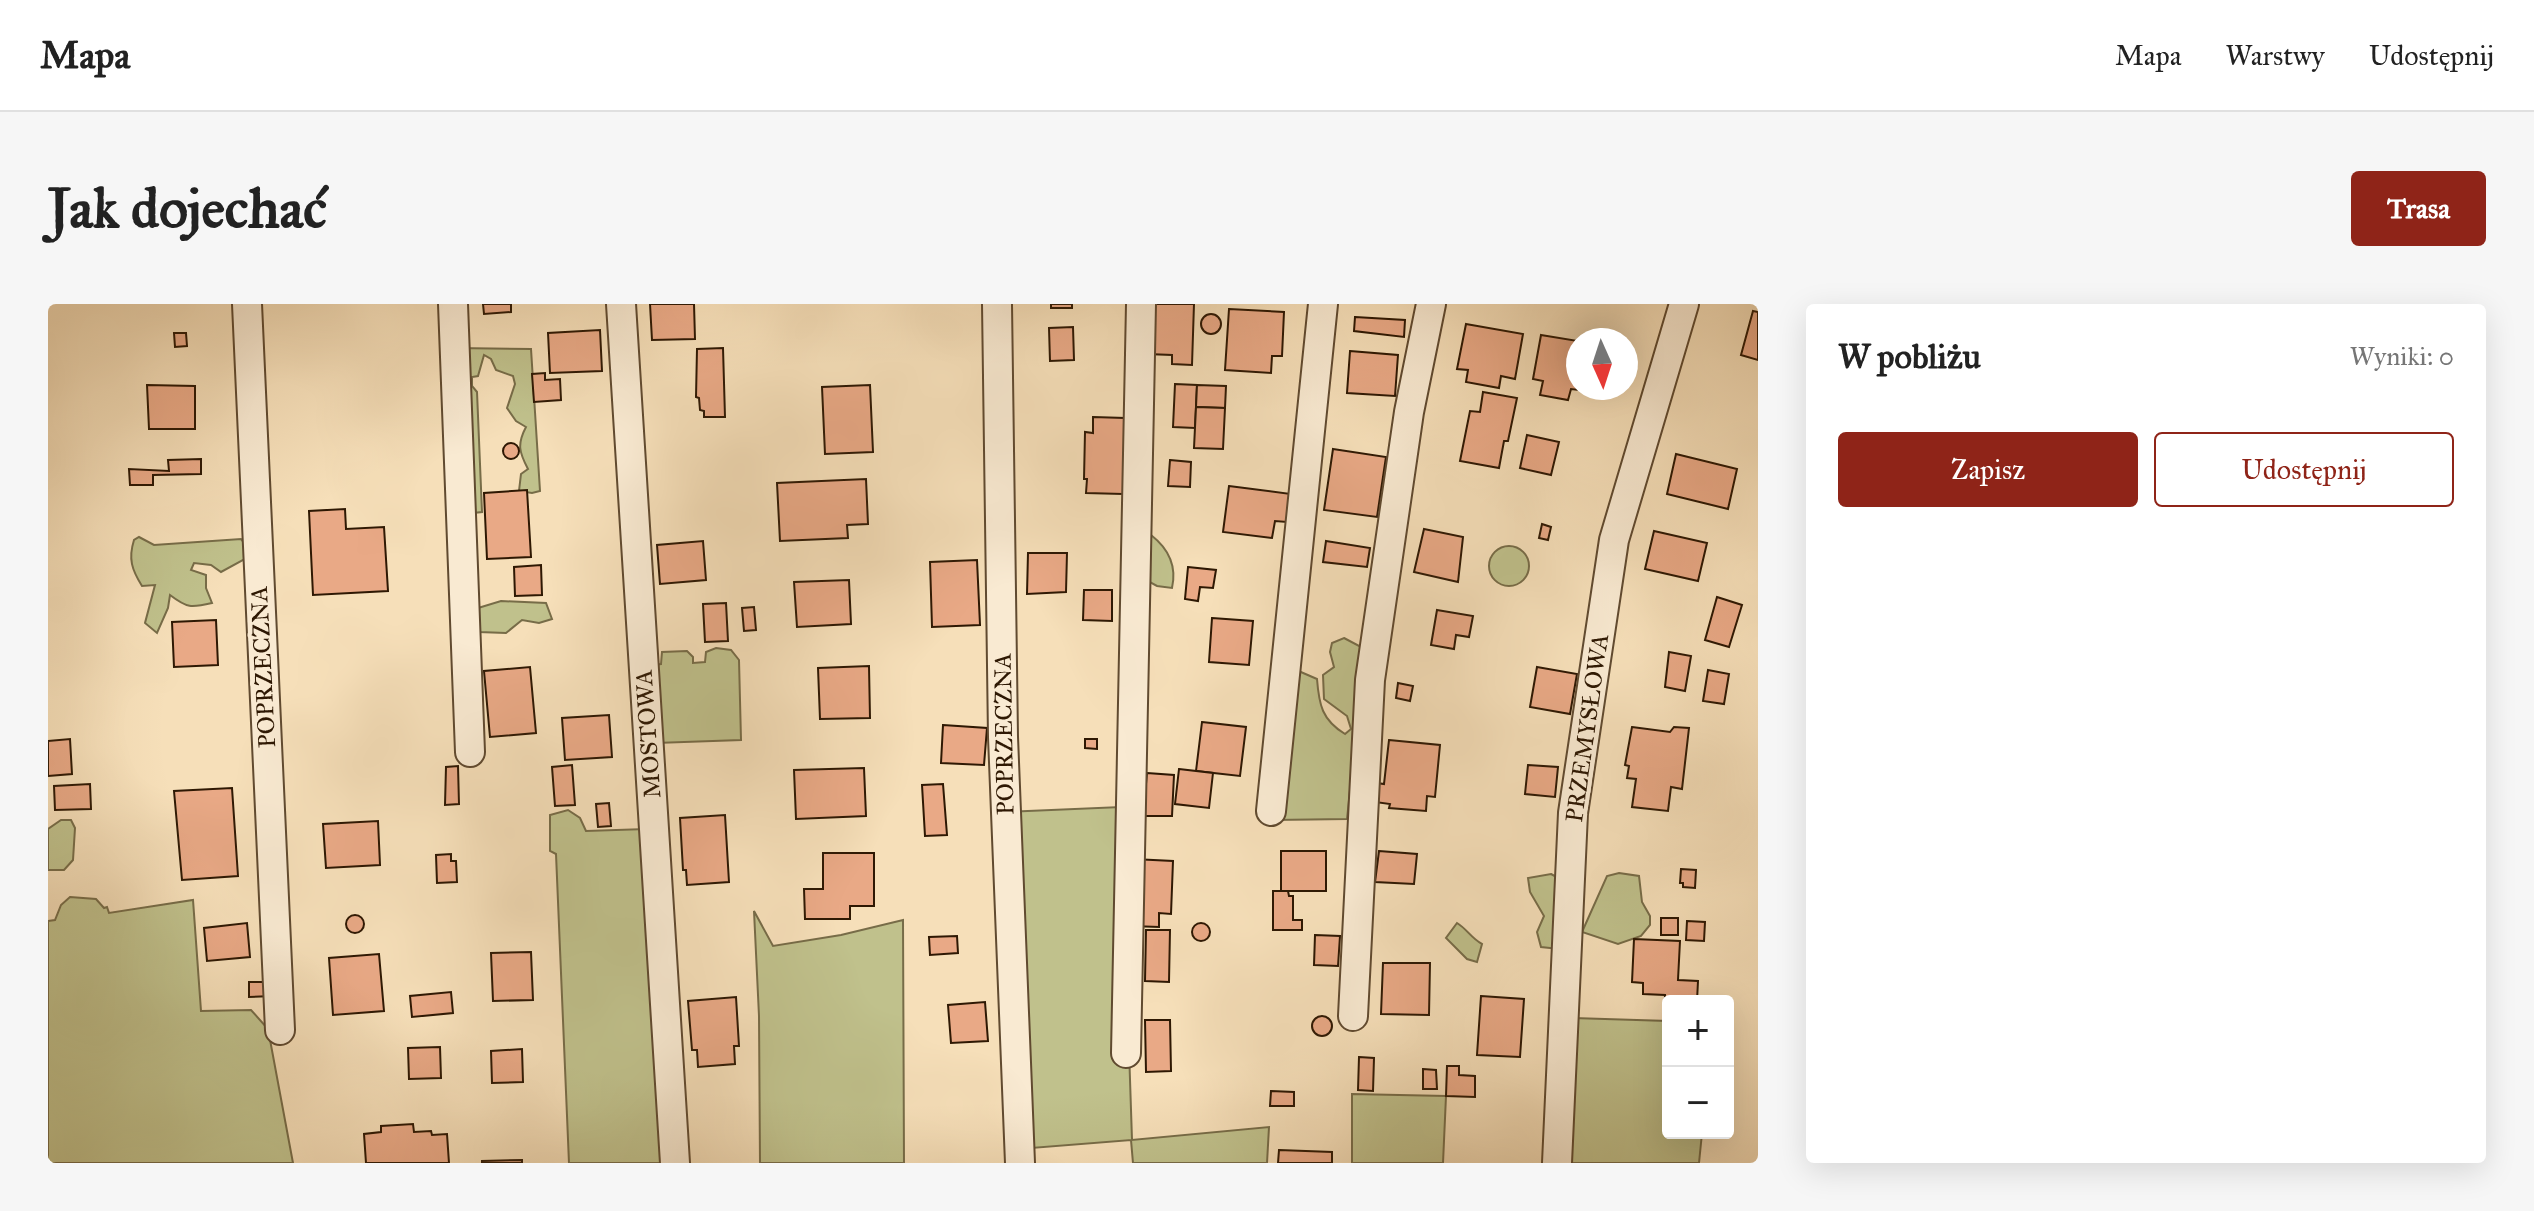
<!DOCTYPE html>
<html lang="pl">
<meta charset="utf-8">
<style>
body{margin:0;font-family:"IM FELL Great Primer",serif;background:#f6f6f6;color:#222}
.controls{position:absolute;right:24px;bottom:24px;display:grid;overflow:hidden;border-radius:8px;box-shadow:0 8px 32px #0002}
.controls button{width:72px;height:72px;display:grid;place-items:center;padding:0;border:0;border-bottom:2px solid #e0e0e0;background:#fff;color:#222;font:40px sans-serif}
.compass{position:absolute;left:1518px;top:24px;width:72px;height:72px;border-radius:50%;background:#fff;box-shadow:0 8px 32px #0002;rotate:177deg}
.list{margin:0;padding:0;list-style:none}
h2{display:flex;justify-content:space-between;align-items:center;height:104px;margin:0;padding:0 32px;font-size:34px}
h2 small{font-size:26px;font-weight:400;color:#767676}
.actions{display:flex;gap:16px;padding:24px 32px}
.actions a{flex:1;padding:18px 0;border:2px solid #8f2418;border-radius:8px;text-align:center;font-size:28px;color:#8f2418}
.actions .main{background:#8f2418;color:#fff}
.map{position:relative;flex:none;width:1710px;height:859px;overflow:hidden;border-radius:8px}
header{display:flex;align-items:center;gap:48px;box-sizing:border-box;height:112px;padding:0 40px;background:#fff;border-bottom:2px solid #e0e0e0}
header strong{font-size:38px}
nav{display:flex;gap:44px;margin-inline-start:auto;font-size:28px}
.intro{display:flex;align-items:center;justify-content:space-between;box-sizing:border-box;height:192px;padding:0 48px}
h1{margin:0;font-size:56px}
.button{padding:20px 36px;border-radius:8px;background:#8f2418;color:#fff;font-size:28px;font-weight:700}
main{display:flex;gap:48px;padding:0 48px}
aside{flex:1;background:#fff;border-radius:8px;box-shadow:0 8px 32px #0002}
.map>svg:first-child{display:block}
</style>
<header>
<strong>Mapa</strong>
<nav><a>Mapa</a><a>Warstwy</a><a>Udostępnij</a></nav>
</header>
<div class="intro"><h1>Jak dojechać</h1><a class="button">Trasa</a></div>
<main>
<div class="map">
<svg width="1710" height="859" viewBox="0 0 1710 859">
<rect width="100%" height="100%" fill="#f6dfb9"/>
<filter id="stains"><feTurbulence type="fractalNoise" baseFrequency=".0025" numOctaves="4"/><feColorMatrix values="0 0 0 0 .2 0 0 0 0 .09 0 0 0 0 .02 0 0 0 .5 -.17"/></filter>
<radialGradient id="worn" r=".72"><stop offset=".6" stop-color="#630" stop-opacity="0"/><stop offset="1" stop-color="#630" stop-opacity=".3"/></radialGradient>
<!-- green -->
<g fill="#c0c18c" stroke="#776c48" stroke-width="2">
<path d="M407 44 483 45 492 187 484 189 471 187 473 170 480 165C471 148 469 140 478 123L468 117 459 104 467 80 465 72 448 66 443 55 436 51 430 72 424 73V82L429 88 434 208 416 210Z"/>
<path d="M1103 231C1121 245 1129 262 1124 284L1109 282 1096 275V242Z"/>
<path d="M91 233 106 241 193 235 198 241 197 255 173 268 163 261 146 259 143 266 158 271V284L164 299C143 304 139 304 122 291L120 304 109 329 97 319 107 281 94 282C84 266 80 255 86 236Z"/>
<circle cx="1461" cy="262" r="20"/>
<path d="M453 297 498 299 504 315 491 319 474 316 458 329 431 328 430 304Z"/>
<path d="M1296 334 1317 345 1299 515 1226 516 1246 365 1269 375C1271 401 1274 416 1297 430L1303 425 1299 412 1276 395 1275 371 1286 363 1282 348 1284 339Z"/>
<path d="M668 344 683 346 691 356 693 436 608 439 604 361 613 360 614 348 639 347 645 353V359L657 358 658 348Z"/>
<path d="M1073 503 1084 836 1221 823 1219 859H1085L1083 836 971 845 958 508Z"/>
<path d="M520 506 532 514 538 527 598 525 618 859H521L508 550 502 547V511Z"/>
<path d="M13 516H23L27 524 25 556 16 566H0V525Z"/>
<path d="M1571 569 1591 572 1594 598 1602 612V621L1593 632 1570 640 1534 628 1559 572Z"/>
<path d="M1503 570 1516 577 1511 645 1493 643 1489 628 1496 612 1482 588 1480 574Z"/>
<path d="M22 593 48 595 56 604 59 603 61 609 145 596 153 707 203 706 220 725 245 859H0V617L7 616 13 601Z"/>
<path d="M706 607 725 642 793 631 855 616 856 859H712L711 712Z"/>
<path d="M1409 619C1419 625 1423 634 1434 640L1429 658 1419 655 1398 634Z"/>
<path d="M1525 714 1620 717V829H1654L1651 859H1518Z"/>
<path d="M1304 790 1398 792 1395 859H1304Z"/>
</g>
<!-- building -->
<g fill="#e9a986" stroke="#2e1803" stroke-width="2">
<path d="M435 0H463V8L436 10Z"/>
<path d="M602 0H646L647 35 604 36Z"/>
<rect x="1003" y="0" width="21" height="4"/>
<path d="M1100 0H1146L1144 61 1124 60V51L1099 50Z"/>
<path d="M1181 5 1236 8 1234 52H1224L1223 69 1177 66Z"/>
<path d="M1705 7 1710 8V56L1693 51Z"/>
<circle cx="1163" cy="20" r="10"/>
<path d="M1307 13 1357 16 1356 33 1306 27Z"/>
<path d="M1418 20 1475 30 1467 75 1453 72 1451 84 1418 78 1420 66 1409 65Z"/>
<path d="M1025 23 1026 56 1002 57 1001 24Z"/>
<path d="M552 26 554 67 502 69 500 29Z"/>
<path d="M126 29H138L139 42 127 43Z"/>
<path d="M1493 31 1530 37 1532 84 1531 86 1523 85 1520 96 1492 91 1495 77 1485 75Z"/>
<path d="M675 44 677 113H656V107L652 106 651 94 648 93 649 45Z"/>
<path d="M1302 47 1350 51 1347 92 1299 89Z"/>
<path d="M497 69V76L512 75 513 96 486 98 484 70Z"/>
<path d="M1127 80 1149 81 1147 124 1125 123Z"/>
<path d="M99 81 147 82V125H101Z"/>
<path d="M822 81 825 148 777 150 774 83Z"/>
<path d="M1149 81 1178 82 1177 104 1148 103Z"/>
<path d="M1435 88 1469 94 1460 137H1456L1451 164 1412 157 1422 107 1432 108Z"/>
<path d="M1148 103 1177 104 1175 145 1146 144Z"/>
<path d="M1045 113 1077 114 1075 190 1038 189 1039 175H1036L1037 128 1045 129Z"/>
<path d="M1479 131 1511 138 1503 171 1472 164Z"/>
<circle cx="463" cy="147" r="8"/>
<path d="M1285 145 1338 153 1329 213 1276 206Z"/>
<path d="M1628 150 1689 165 1680 205 1619 190Z"/>
<path d="M153 155V170L105 171V181H82L81 165 121 167 120 156Z"/>
<path d="M1122 156 1143 158 1142 183 1120 182Z"/>
<path d="M818 175 820 220 799 221 800 234 732 237 729 179Z"/>
<path d="M1181 182 1243 190 1239 218 1227 217 1224 234 1175 228Z"/>
<path d="M479 186 483 253 439 255 436 189Z"/>
<path d="M297 205 298 225 336 223 340 287 265 291 261 207Z"/>
<path d="M1494 220 1503 223 1500 236 1491 234Z"/>
<path d="M1376 225 1415 233 1410 278 1366 268Z"/>
<path d="M1606 227 1659 239 1650 277 1597 265Z"/>
<path d="M655 237 658 276 612 280 609 241Z"/>
<path d="M1278 237 1322 244 1319 263 1275 258Z"/>
<path d="M980 249H1019L1018 288 979 290Z"/>
<path d="M929 256 932 321 884 323 882 258Z"/>
<path d="M493 261 494 291 467 292 466 263Z"/>
<path d="M1140 263 1168 266 1165 284 1152 283 1150 297 1137 295Z"/>
<path d="M801 276 803 320 749 323 746 278Z"/>
<path d="M1036 286H1064V317L1035 316Z"/>
<path d="M1669 293 1694 301 1681 343 1657 336Z"/>
<path d="M678 299 680 337 657 338 655 300Z"/>
<path d="M706 303 708 326 696 327 694 304Z"/>
<path d="M1389 306 1425 312 1421 333 1408 331 1406 345 1383 341Z"/>
<path d="M1164 314 1205 317 1201 361 1161 358Z"/>
<path d="M168 316 170 361 126 363 124 318Z"/>
<path d="M1621 348 1643 352 1637 387 1617 383Z"/>
<path d="M821 362 822 414 772 415 770 364Z"/>
<path d="M482 363 488 429 442 433 436 367Z"/>
<path d="M1489 363 1529 370 1522 410 1482 403Z"/>
<path d="M1660 366 1681 370 1676 400 1655 397Z"/>
<path d="M1350 379 1365 382 1362 397 1348 394Z"/>
<path d="M561 411 564 453 517 456 514 414Z"/>
<path d="M1154 418 1198 423 1192 472 1148 467Z"/>
<path d="M895 421 939 424 936 461 893 459Z"/>
<path d="M1584 423 1622 428 1626 423 1641 424 1634 485 1623 483 1620 507 1584 503 1588 475 1579 474 1581 462 1577 461Z"/>
<path d="M22 435 24 470 0 472V437Z"/>
<path d="M1037 435H1049V445L1037 444Z"/>
<path d="M1341 436 1392 441 1387 493 1379 492 1378 507 1341 504 1342 500 1327 498 1329 479 1336 480Z"/>
<path d="M524 461 527 501 507 502 504 463Z"/>
<path d="M1480 461 1510 463 1507 493 1477 490Z"/>
<path d="M410 462 411 500 397 501 398 463Z"/>
<path d="M816 464 818 512 748 515 746 466Z"/>
<path d="M1131 465 1165 469 1161 504 1127 500Z"/>
<path d="M1099 469 1126 471 1124 512H1086L1094 480H1098Z"/>
<path d="M42 480 43 505 7 506 6 482Z"/>
<path d="M895 480 899 531 877 532 874 481Z"/>
<path d="M184 484 190 572 134 576 126 487Z"/>
<path d="M561 499 563 522 550 523 548 500Z"/>
<path d="M677 511 681 578 639 581 638 566H635L632 514Z"/>
<path d="M330 517 332 561 278 564 275 520Z"/>
<rect x="1233" y="547" width="45" height="40"/>
<path d="M1331 547 1369 550 1366 580 1327 578Z"/>
<path d="M775 549H826V602H802V615H757L756 585H775Z"/>
<path d="M403 550V557H408L409 578 389 579 388 551Z"/>
<path d="M1085 555 1125 557 1123 610 1111 609V623L1083 622Z"/>
<path d="M1633 565 1648 566 1647 584 1635 583V579H1632Z"/>
<path d="M1225 587H1240L1241 592H1245V616H1254V626H1225Z"/>
<circle cx="307" cy="620" r="9"/>
<rect x="1613" y="614" width="17" height="17"/>
<path d="M1639 617 1657 618 1656 637 1638 636Z"/>
<path d="M199 619 202 653 159 657 156 624Z"/>
<circle cx="1153" cy="628" r="9"/>
<path d="M1098 626H1122L1121 678 1097 677Z"/>
<path d="M1267 631 1292 632 1290 662 1266 661Z"/>
<path d="M909 632 910 649 882 651 881 633Z"/>
<path d="M1586 635 1632 637 1630 676 1650 677 1649 697H1620V716H1616L1617 691 1595 690V679L1584 678Z"/>
<path d="M483 648 485 696 445 697 443 649Z"/>
<path d="M331 650 336 707 285 711 281 654Z"/>
<path d="M1335 659H1382L1381 711 1333 710Z"/>
<path d="M201 678H225V692L201 693Z"/>
<path d="M403 688 405 709 364 713 362 692Z"/>
<path d="M1433 692 1476 695 1472 753 1429 751Z"/>
<path d="M688 693 691 742H686L687 760 650 763 649 746H644L640 697Z"/>
<path d="M937 698 940 737 903 739 900 701Z"/>
<circle cx="1274" cy="722" r="10"/>
<path d="M1097 716H1122L1123 767 1098 768Z"/>
<path d="M392 743 393 774 361 775 360 744Z"/>
<path d="M474 745 475 778 444 779 443 747Z"/>
<path d="M1311 753 1326 754 1325 787 1310 786Z"/>
<path d="M1399 762H1411V771L1427 772V793L1398 792Z"/>
<path d="M1375 765 1388 766 1389 785H1375Z"/>
<path d="M1223 787 1246 788V802H1222Z"/>
<path d="M365 820 366 828 383 827 384 831 399 830 401 859H318L316 830 333 828V822Z"/>
<path d="M1231 846 1284 848V859H1230Z"/>
<path d="M474 856V859H434V857Z"/>
</g>
<g fill="none" stroke-linecap="round" stroke-linejoin="round">
<defs>
<g id="minor">
<path d="M199 0 232 726"/>
<path d="M405 0 422 448"/>
<path d="M573 0 627 859"/>
<path d="M949 0 955 433 972 859"/>
<path d="M1223 507 1275 0"/>
<path d="M1305 712 1322 376 1361 108 1383 0"/>
<path d="M1078 749 1093 0"/>
<path d="M1509 859 1525 509 1566 236 1636 0"/>
</g>
</defs>
<!-- minor casing -->
<use href="#minor" stroke="#604a30" stroke-width="32"/>
<!-- minor -->
<use href="#minor" stroke="#f9ead2" stroke-width="28"/>
</g>
<g text-anchor="middle" dominant-baseline="central" stroke-width="8" stroke-linejoin="round" paint-order="stroke">
<!-- street labels -->
<g font-size="24" fill="#2e1803" stroke="#f9ead2">
<text transform="translate(215 363) rotate(-93)">POPRZECZNA</text>
<text transform="translate(1539 424) rotate(-82)">PRZEMYSŁOWA</text>
<text transform="translate(600 430) rotate(-94)">MOSTOWA</text>
<text transform="translate(956 430) rotate(-91)">POPRZECZNA</text>
</g>
</g>
<rect width="100%" height="100%" filter="url(#stains)"/>
<rect width="100%" height="100%" fill="url(#worn)"/>
</svg>
<div class="controls">
<button>+</button>
<button>−</button>
</div>
<svg class="compass" viewBox="-18 -18 36 36"><path d="M0-13l5 13h-10z" fill="#e53935"/><path d="M0 13l5-13h-10z" fill="#767676"/></svg>
</div>
<aside>
<h2>W pobliżu<small>Wyniki: 0</small></h2>
<ul class="list">
</ul>
<div class="actions"><a class="main">Zapisz</a><a>Udostępnij</a></div>
</aside>
</main>
